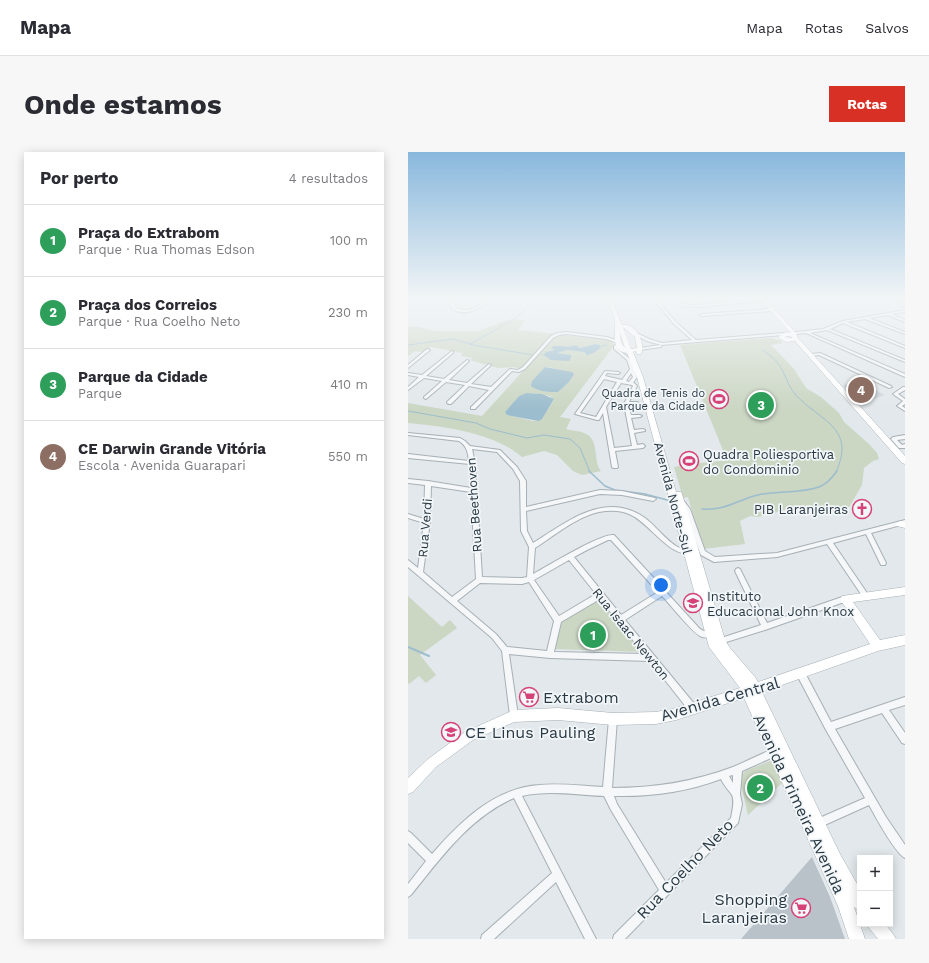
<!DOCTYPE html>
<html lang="pt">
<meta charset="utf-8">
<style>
body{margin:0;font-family:"Work Sans",sans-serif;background:#f7f7f7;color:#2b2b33}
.controls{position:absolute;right:12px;bottom:12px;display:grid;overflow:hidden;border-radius:0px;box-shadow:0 2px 10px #0003}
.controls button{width:36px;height:36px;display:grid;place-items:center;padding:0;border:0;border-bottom:1px solid #e1e1e2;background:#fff;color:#2b2b33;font:20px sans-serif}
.you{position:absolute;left:253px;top:433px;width:14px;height:14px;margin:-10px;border:3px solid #fff;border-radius:50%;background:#1a73e8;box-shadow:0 0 0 6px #1a73e833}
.badge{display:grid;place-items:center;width:26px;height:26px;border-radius:50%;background:#d93025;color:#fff;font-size:13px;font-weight:700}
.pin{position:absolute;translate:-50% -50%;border:2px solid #fff;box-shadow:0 1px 4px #0006}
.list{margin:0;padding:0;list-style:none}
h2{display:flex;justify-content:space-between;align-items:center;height:52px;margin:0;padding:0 16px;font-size:17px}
h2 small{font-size:13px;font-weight:400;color:#7c7c81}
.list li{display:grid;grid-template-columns:26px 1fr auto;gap:12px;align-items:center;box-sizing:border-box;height:72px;padding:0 16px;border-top:1px solid #e1e1e2}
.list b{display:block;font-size:15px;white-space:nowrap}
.list p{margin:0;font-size:13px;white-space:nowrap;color:#7c7c81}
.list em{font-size:13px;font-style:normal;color:#7c7c81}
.map{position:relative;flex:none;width:497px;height:787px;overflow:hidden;border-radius:0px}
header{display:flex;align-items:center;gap:24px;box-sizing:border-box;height:56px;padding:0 20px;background:#fff;border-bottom:1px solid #e1e1e2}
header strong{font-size:19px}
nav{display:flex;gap:22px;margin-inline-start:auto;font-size:14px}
.intro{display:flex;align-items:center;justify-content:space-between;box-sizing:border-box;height:96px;padding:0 24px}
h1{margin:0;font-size:28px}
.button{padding:10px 18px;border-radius:0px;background:#d93025;color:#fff;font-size:14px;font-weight:700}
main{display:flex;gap:24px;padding:0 24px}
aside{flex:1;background:#fff;border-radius:0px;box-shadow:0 2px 10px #0003}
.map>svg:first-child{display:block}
</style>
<header>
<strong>Mapa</strong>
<nav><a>Mapa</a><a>Rotas</a><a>Salvos</a></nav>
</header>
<div class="intro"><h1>Onde estamos</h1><a class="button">Rotas</a></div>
<main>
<aside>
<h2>Por perto<small>4 resultados</small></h2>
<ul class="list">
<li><span class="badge" style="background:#2e9e5b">1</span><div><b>Praça do Extrabom</b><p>Parque · Rua Thomas Edson</p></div><em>100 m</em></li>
<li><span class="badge" style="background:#2e9e5b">2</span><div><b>Praça dos Correios</b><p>Parque · Rua Coelho Neto</p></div><em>230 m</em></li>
<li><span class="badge" style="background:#2e9e5b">3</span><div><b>Parque da Cidade</b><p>Parque</p></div><em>410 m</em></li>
<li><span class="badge" style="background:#8d6e63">4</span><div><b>CE Darwin Grande Vitória</b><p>Escola · Avenida Guarapari</p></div><em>550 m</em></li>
</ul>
</aside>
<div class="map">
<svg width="497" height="787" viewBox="0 0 497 787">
<rect width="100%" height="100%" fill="#e2e8eb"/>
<!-- built -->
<path fill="#d0d7dd" d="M453 231 477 243 451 252 435 233Z"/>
<!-- green -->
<g fill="#cbd6c3" fill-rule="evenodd">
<path d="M102 167 117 168 110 178 202 188 206 192 205 195 152 265 163 267 158 277C164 279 175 279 180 283 191 291 185 309 193 319L174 323 165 319 149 303 136 299 114 305C87 281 35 274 0 271V251L74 264 115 219 107 215 90 216 62 208 65 206 53 204 55 201 23 195 15 200 7 199 0 204V175C12 173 16 177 27 179H71ZM187 192 191 193 190 198 177 202 176 200 159 198 148 201 161 203 142 207 140 199 146 198 145 197 169 194 172 196ZM137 215H140L165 221 161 230 151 239 139 240 128 237ZM124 241 142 244 146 248 133 268 125 269 99 263 97 260 111 244Z"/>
<path d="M362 186 371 188 375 191 363 193 386 217 398 236 413 245 431 261 436 270 461 292 469 301 471 307 465 309 456 316 454 333 440 357C424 361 410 361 396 353L350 365 342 364 332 369 337 392 295 397 280 345 275 346 266 315 272 314 270 307 290 305 292 311 319 308 272 193Z"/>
<path d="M0 444 34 475 42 468 49 476 12 503 28 523 18 531 11 524 1 532 0 531Z"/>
<path d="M190 446 235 500 147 497 153 468Z"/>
<path d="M365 608 375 630 340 663 333 632 334 622 339 618Z"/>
</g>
<!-- water -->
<g fill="#9cbdcd">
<path d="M187 192 192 193V195C188 200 185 202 179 203L176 200 159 198 149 201 163 203V206L161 209 143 208 136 203 138 200 146 198 143 195C150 192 159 197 168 193L172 196Z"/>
<path d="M137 215 164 220 166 222 161 230 150 240C140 240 131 240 123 234L124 229Z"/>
<path d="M119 241 134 242 146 247 134 267 131 269 103 264 99 263 97 260 111 244Z"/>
</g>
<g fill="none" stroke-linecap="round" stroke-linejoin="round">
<!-- stream-far2 -->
<g stroke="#9cbdcd" stroke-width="1">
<path d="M62 192 105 168 127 150 124 146"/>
<path d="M0 193 45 187 65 193 125 203"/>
<path d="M189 198 194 194 199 193"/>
<path d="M355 198C360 202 365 205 369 210 377 220 379 233 387 242 411 269 449 275 428 320"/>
<path d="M134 203H138"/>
<path d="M0 259 68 271 82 277 119 286 136 283 162 287 172 296 182 320"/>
</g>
<!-- stream-far1 -->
<g stroke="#9cbdcd" stroke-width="1.5">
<path d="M181 319 197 334 207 338 237 342 263 349"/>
<path d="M294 357C317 359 329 348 350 343 370 338 391 342 411 335 419 332 424 326 429 319"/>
</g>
<!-- stream -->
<path stroke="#9cbdcd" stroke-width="2" d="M0 495 21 504"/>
</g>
<!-- building -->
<path fill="#b9c2c9" d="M404 705 422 745 437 787H333Z"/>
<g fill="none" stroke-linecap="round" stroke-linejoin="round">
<defs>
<g id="street">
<path d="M40 146H44L47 155C56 160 65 158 73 152L72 146H76L77 152C67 160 55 163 44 157Z"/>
<path d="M244 146H247L268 170 288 188 376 181 378 182 376 183 253 193 239 189 226 182 229 181 241 187 254 191 284 188 266 172Z"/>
<path d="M485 146H488L497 153V156Z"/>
<path d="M354 147H355V149L288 155 274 154 272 153 274 152 288 153Z"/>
<path d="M362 157H363V159L294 164 292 163 294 162Z"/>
<path d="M497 158V160L484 162 497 168V170L480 163 461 166 497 180V182L457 167 439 170 497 194V196L435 171 422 177 497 208V210L419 178 402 181 497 222V225L398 181 380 183 378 182 380 181 415 177 435 169Z"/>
<path d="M159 180 199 185 211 189V191L213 192 210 194V197L223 208 229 225 225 231H226L229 234 221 250H229L231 251 229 252 220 253 223 263H232L234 264 232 265 223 266 226 278 235 277 237 278V279L226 281 229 293 235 292 237 294 235 296 207 299 210 315 209 316H205L204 315 195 261 191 268H189L167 262 197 219 211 220 212 221 210 222 199 221 197 224 214 228 222 217 219 208 206 197V194L210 191 198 187 159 182 151 183 145 186 117 217 111 220 104 219 67 257H63V255L81 238 61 234 43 252H41L39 251V250L57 233 38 230 18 247 16 246V245L34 229 16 226 0 238V235L11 225 0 223V221L14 223 44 199H45V201L18 224 36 227 59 208 61 209 60 210 41 228 59 231 81 212 83 213 82 214 63 232 83 235 102 217 110 218 115 215 143 184 149 181ZM223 221 225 225 221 230 218 229ZM196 227 209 230 188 265 172 261ZM213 231 224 233 225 234 216 252 224 294 206 296 198 255Z"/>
<path d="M252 193 254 194 253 195 232 198 230 197 232 196Z"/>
<path d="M19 197 22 198 0 216V213Z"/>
<path d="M412 201 483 234 484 235 481 236 411 203 403 204 401 203 403 202Z"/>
<path d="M495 235H497V238L490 242 497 247V252L494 254 497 256V259L489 254 495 249 485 242Z"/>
<path d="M0 281 52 286 57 289 62 294 92 298 109 315 118 329V355L192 338 214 339 247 346 248 347 245 349 214 343 192 342 118 359 119 379 125 391C159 370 197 338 237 366 247 373 261 392 272 396 275 397 278 397 281 397L282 399 281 401C261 405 241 370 221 362 212 358 201 358 191 360 168 365 146 384 127 396L125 422C140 414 193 381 206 383L256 437 258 438 259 441 292 477 296 479 303 480 304 482 303 484C300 485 297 486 294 485 286 483 262 452 254 444L217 468 288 554 289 557 288 560 285 561 282 560 242 509 142 506 101 502 110 564 109 567 106 568 103 567 102 564 94 499 84 486 0 415V408L10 416 16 371 0 366V362L16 367 17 333 0 331V327L20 329 63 336 62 312 0 306V302L61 309C60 301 59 294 51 289L0 283ZM64 297 89 300 105 317 112 329 113 379 121 395 119 425 114 426 74 425 67 311ZM23 334 63 340 68 427 44 445 15 420 22 370ZM200 388H203L250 440 213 463 166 405 179 398ZM161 408 188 442 151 464 126 428ZM121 430 146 469 139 499 99 495 88 482 49 449 72 431 114 432ZM192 447 236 502 146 500 153 470Z"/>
<path d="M497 283V287L489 288 494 293 497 292V296H491L483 287 485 285Z"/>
<path d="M274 348 276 349 282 357 297 399 307 405 369 401 497 368V372L463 381 478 411 477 413H473L458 382 425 391 459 441 460 443 459 445 457 446 455 445 419 392 369 405 306 410 293 403 292 401 276 358 271 350Z"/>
<path d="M330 416 332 417 359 471 437 444 439 445 440 447 439 449 357 478 312 492 310 491 308 489 310 487 353 473 327 419 328 417Z"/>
<path d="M393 518 396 519 423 570 497 545V553L481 558 497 581V592L494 591 474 561 427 577 478 665 497 693V706C487 701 467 664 461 653L410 676 407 674 405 671 407 668 457 646 418 578 390 525 389 522 390 519Z"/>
<path d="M205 563 208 564 209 567 204 636C246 636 285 630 325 615 339 609 353 602 367 596L370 597 371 600 370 603 334 619 332 642 334 652 330 671 217 787H205L206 783 251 738 203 658 196 644C169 643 141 638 114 644L188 787H177L148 730 86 787H73L74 783 144 721 106 646C62 665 32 707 3 743L0 745V732L18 709 0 691V679L3 681 24 702C52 670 86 636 131 633 152 631 174 634 195 635L201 567 202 564ZM325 623V631L321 624ZM313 627C316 634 320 637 324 643 327 650 324 659 323 666L258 731 209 652 206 644C243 645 278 640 313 627Z"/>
</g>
<g id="secondary">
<path d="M198 146H203L214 173C227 170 238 190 233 202H229L228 199 225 200 235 225 268 340H273L274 342 317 488 322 496 347 525 350 530 462 492 432 447 434 444 497 435V443L445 450 472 488 497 483V493L470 499 354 540 432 702 452 737V759L446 755 457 787H441L430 754 336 546 268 568 248 572 205 573 150 568 106 570 65 588 28 615 5 640 0 642V626L20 607 57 580 106 558 150 556 205 561 248 560 268 556 332 536 301 495 229 225 219 201C202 199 208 181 207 171 207 163 201 154 198 146ZM215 175 227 185 229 196 223 197ZM212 181 217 196 213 190Z"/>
<path d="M351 146H356L388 181 390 186 497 304V312L494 311 387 189 378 190 371 186V184L378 180 383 181ZM379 184 384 185V186L377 185Z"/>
<path d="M492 369 497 370V376L489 374 488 372Z"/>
<path d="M459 772H477L485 782 488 787H470L462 777Z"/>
</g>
</defs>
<!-- street casing -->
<use href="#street" stroke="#a7b0b6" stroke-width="2"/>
<!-- secondary casing -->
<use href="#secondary" stroke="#a7b0b6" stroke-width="1"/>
<!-- street -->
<use href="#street" fill="#f5f7f9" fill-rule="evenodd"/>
<!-- secondary -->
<use href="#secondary" fill="#fff" fill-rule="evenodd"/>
</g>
<!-- sky -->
<linearGradient id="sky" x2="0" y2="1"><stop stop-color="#89b8dd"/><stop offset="0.57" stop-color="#f2f5f6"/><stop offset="1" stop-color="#f2f5f6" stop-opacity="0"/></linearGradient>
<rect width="497" height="257" fill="url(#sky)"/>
<!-- icons -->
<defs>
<symbol id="stadium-ring" viewBox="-11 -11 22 22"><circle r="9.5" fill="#f2f6f8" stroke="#d64276" stroke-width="1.5"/><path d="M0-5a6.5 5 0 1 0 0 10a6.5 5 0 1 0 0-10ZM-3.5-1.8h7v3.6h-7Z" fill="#d64276"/></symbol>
<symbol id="church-ring" viewBox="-11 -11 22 22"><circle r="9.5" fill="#f2f6f8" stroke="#d64276" stroke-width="1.5"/><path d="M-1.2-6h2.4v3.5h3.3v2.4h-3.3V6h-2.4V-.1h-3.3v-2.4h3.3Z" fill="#d64276"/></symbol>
<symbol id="school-ring" viewBox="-11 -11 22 22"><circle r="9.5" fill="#f2f6f8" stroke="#d64276" stroke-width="1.5"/><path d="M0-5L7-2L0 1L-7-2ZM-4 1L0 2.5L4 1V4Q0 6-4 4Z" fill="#d64276"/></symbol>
<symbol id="supermarket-ring" viewBox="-11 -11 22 22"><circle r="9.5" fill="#f2f6f8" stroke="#d64276" stroke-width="1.5"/><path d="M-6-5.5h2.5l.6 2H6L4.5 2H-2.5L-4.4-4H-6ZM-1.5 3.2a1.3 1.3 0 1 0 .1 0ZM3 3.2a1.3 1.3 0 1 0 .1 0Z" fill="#d64276"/></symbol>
</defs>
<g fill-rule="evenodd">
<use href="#stadium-ring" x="300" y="236" width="22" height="22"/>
<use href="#stadium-ring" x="270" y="298" width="22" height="22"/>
<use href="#church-ring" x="443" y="346" width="22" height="22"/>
<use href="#school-ring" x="274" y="440" width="22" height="22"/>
<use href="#supermarket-ring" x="110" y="534" width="22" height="22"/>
<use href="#school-ring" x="32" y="569" width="22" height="22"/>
<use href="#supermarket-ring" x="382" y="745" width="22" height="22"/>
</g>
<g text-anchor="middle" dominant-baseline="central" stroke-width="3.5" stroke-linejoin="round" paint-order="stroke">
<!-- far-poi labels -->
<g font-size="11" fill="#293944" stroke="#f2f6f8" text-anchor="end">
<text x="297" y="241">Quadra de Tenis do<tspan x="297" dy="13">Parque da Cidade</tspan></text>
</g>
<!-- poi labels -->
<g font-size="13" fill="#293944" stroke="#f2f6f8" text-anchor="start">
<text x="295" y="302">Quadra Poliesportiva<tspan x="295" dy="15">do Condominio</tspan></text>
<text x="440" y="357" text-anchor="end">PIB Laranjeiras</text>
<text x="299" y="444">Instituto<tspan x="299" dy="15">Educacional John Knox</tspan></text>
</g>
<!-- street labels -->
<g font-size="13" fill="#293944" stroke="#f2f6f8">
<text transform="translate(265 346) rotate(75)">Avenida Norte-Sul</text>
<text transform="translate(66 353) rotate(-94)">Rua Beethoven</text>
<text transform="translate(17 376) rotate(-85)">Rua Verdi</text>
<text transform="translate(223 482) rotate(51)">Rua Isaac Newton</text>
</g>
<!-- near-poi labels -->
<g font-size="16" fill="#293944" stroke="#f2f6f8" text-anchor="start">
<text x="135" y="545">Extrabom</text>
<text x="57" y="580">CE Linus Pauling</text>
<text x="379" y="747" text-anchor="end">Shopping<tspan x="379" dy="18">Laranjeiras</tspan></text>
</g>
<!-- near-street labels -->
<g font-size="16" fill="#293944" stroke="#f2f6f8">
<text transform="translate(312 547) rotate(-16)">Avenida Central</text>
<text transform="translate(391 652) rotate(65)">Avenida Primeira Avenida</text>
<text transform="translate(277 717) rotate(-46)">Rua Coelho Neto</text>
</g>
</g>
</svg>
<div class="controls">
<button>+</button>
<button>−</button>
</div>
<div class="you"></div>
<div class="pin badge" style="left:185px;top:483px;background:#2e9e5b">1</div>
<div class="pin badge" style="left:352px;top:636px;background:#2e9e5b">2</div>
<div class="pin badge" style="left:353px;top:253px;background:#2e9e5b">3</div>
<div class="pin badge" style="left:453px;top:238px;background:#8d6e63">4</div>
</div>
</main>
